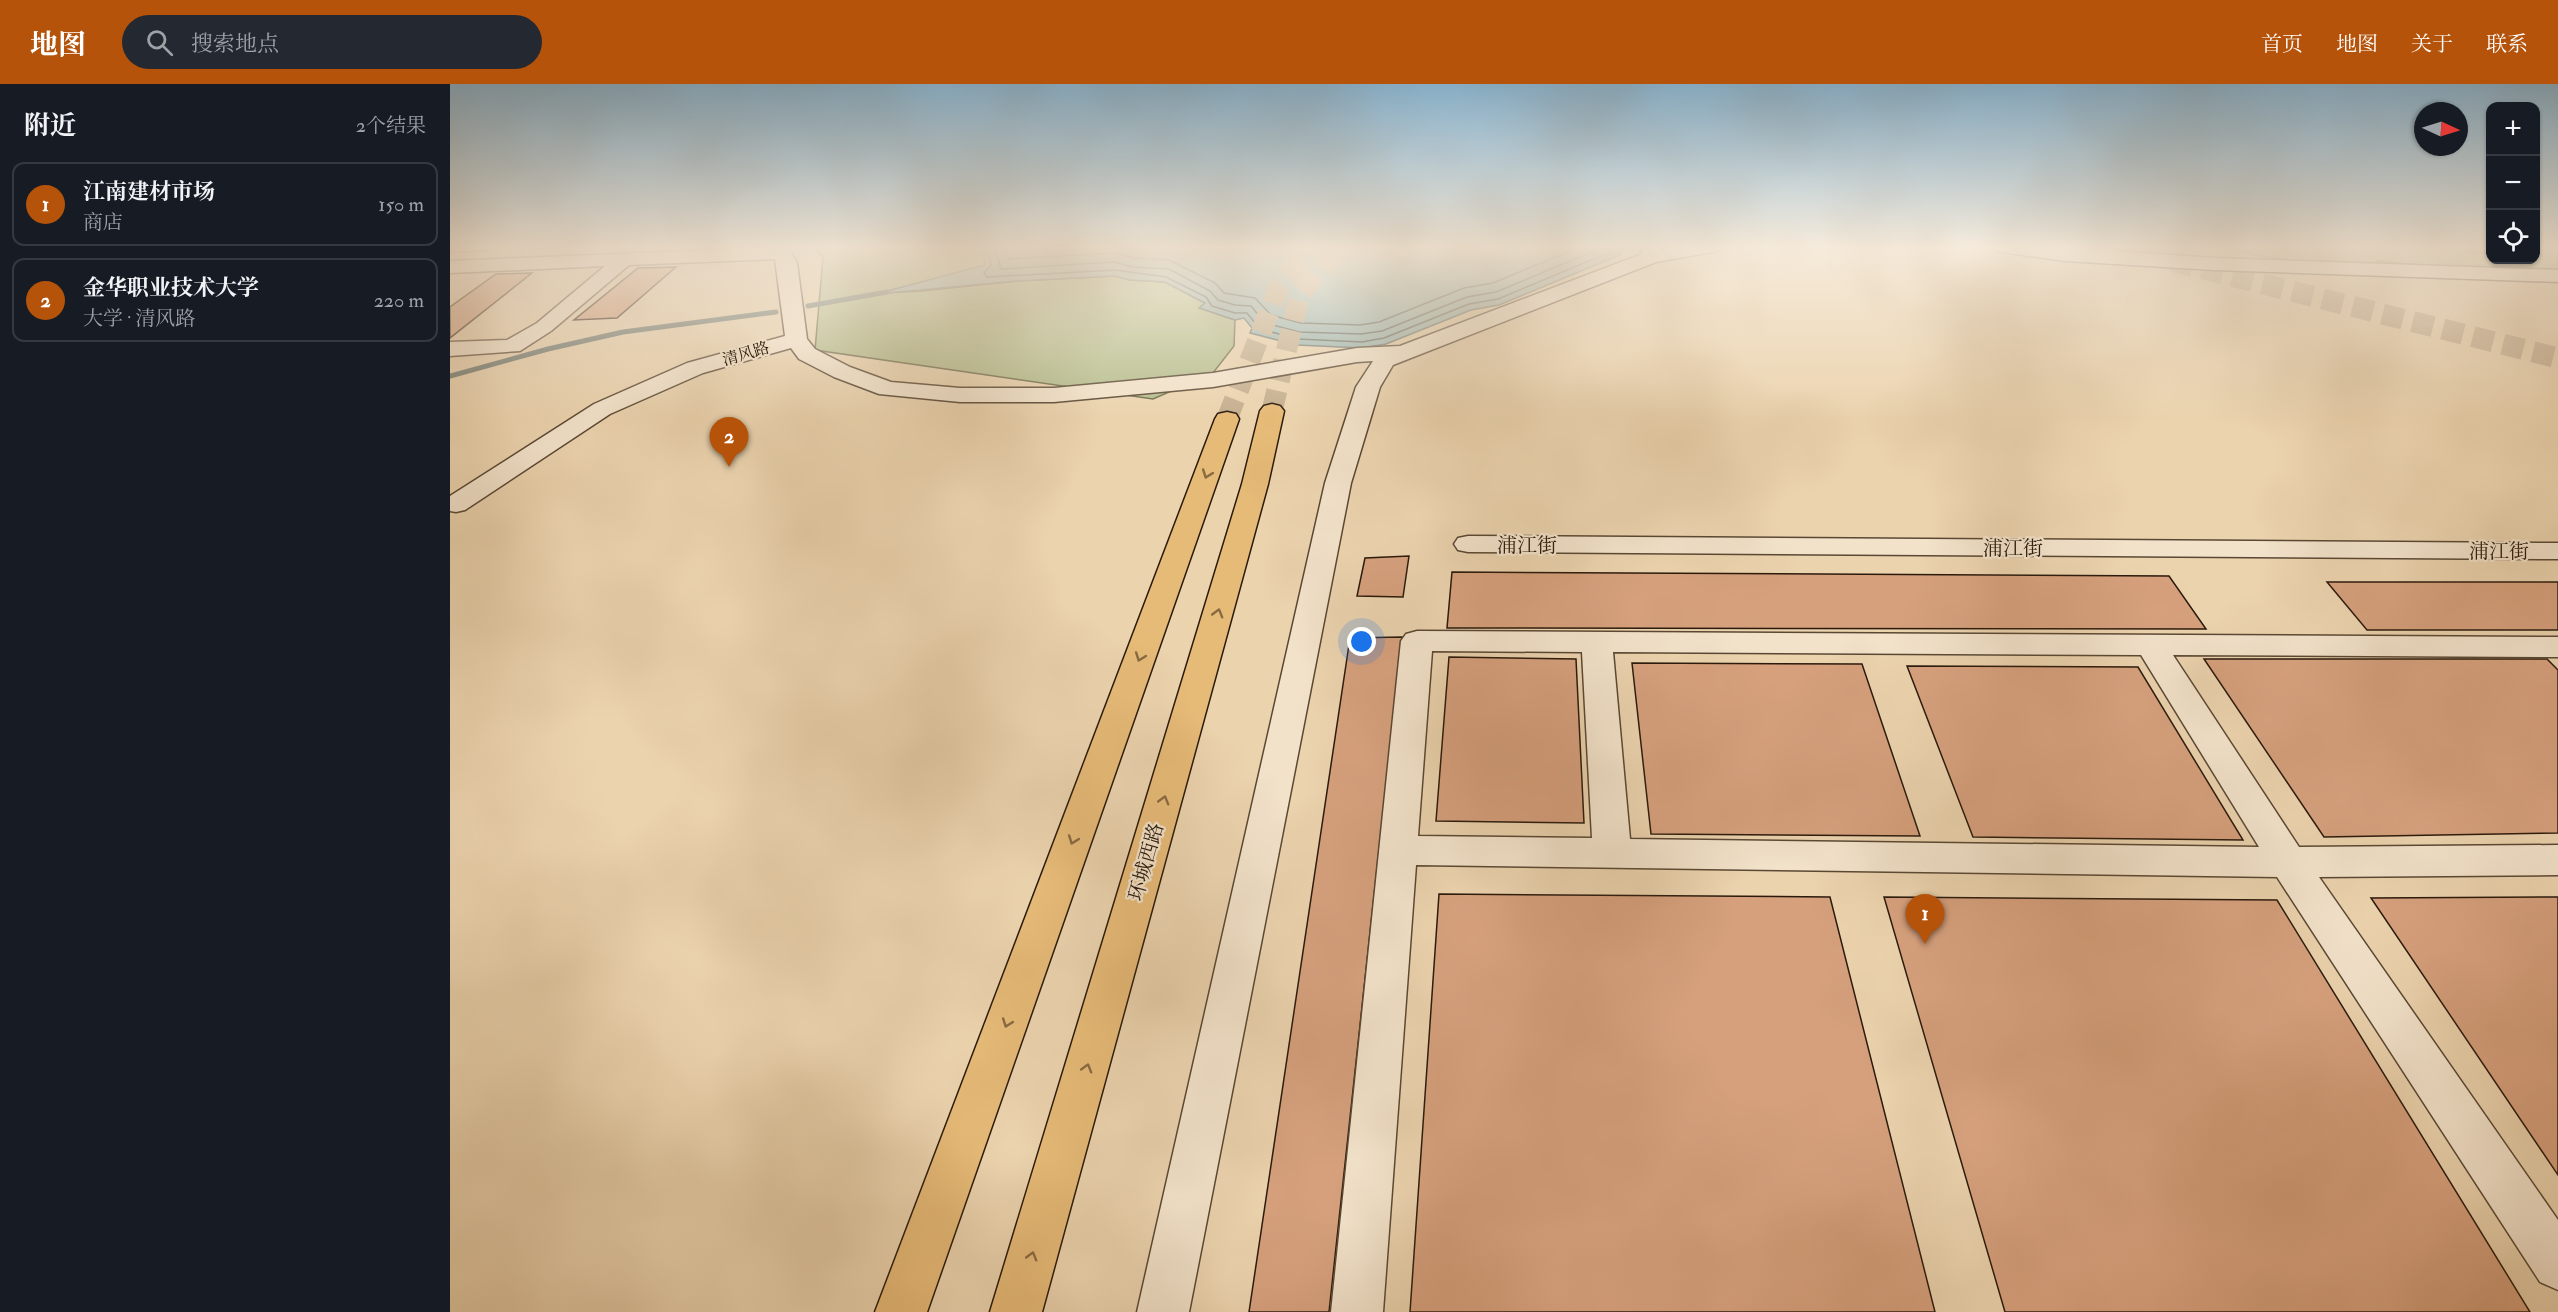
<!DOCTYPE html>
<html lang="zh">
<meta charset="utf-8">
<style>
body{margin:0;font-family:"IM FELL Double Pica","Noto Serif SC",serif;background:#242831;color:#f1f3f6}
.controls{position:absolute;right:18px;top:18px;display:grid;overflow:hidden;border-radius:12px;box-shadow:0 2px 4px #0004}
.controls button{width:54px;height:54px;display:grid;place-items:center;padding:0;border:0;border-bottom:2px solid #363941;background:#171b24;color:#f1f3f6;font:30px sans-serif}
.compass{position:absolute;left:1964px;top:18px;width:54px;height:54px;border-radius:50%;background:#171b24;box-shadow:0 2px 4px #0004;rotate:94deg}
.you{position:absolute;left:912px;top:558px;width:21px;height:21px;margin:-15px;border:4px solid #fff;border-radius:50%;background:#1a73e8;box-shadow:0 0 0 9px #1a73e833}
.badge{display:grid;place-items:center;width:39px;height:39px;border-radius:50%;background:#b45309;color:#fff;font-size:20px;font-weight:700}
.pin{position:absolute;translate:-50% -50px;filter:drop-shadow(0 2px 3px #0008)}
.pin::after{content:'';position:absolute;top:32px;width:21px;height:18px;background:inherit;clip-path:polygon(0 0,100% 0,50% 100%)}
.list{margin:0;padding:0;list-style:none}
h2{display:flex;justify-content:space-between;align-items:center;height:78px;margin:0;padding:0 24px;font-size:26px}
h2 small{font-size:20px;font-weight:400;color:#9ea1a6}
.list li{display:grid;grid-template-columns:39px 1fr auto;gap:18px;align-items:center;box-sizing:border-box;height:84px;margin:0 12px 12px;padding:0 12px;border:2px solid #363941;border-radius:12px}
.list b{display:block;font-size:22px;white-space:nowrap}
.list p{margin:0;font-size:20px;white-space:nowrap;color:#9ea1a6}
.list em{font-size:20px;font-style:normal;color:#9ea1a6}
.icon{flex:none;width:33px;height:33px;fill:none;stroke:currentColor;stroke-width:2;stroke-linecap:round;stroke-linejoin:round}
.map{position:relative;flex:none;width:2108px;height:1228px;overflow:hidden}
header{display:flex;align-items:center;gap:36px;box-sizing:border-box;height:84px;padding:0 30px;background:#b45309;color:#fff}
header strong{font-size:28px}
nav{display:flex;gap:33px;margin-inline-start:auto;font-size:21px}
.search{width:420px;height:54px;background:#242831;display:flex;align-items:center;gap:15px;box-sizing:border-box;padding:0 21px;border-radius:33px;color:#9ea1a6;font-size:22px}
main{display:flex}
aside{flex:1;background:#171b24}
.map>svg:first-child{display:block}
</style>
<header>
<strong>地图</strong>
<div class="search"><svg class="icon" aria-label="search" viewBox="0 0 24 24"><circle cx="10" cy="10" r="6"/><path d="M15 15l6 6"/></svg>搜索地点</div>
<nav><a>首页</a><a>地图</a><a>关于</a><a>联系</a></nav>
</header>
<main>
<aside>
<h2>附近<small>2个结果</small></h2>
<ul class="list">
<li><span class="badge">1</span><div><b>江南建材市场</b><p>商店</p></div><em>150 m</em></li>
<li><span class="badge">2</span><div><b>金华职业技术大学</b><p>大学 · 清风路</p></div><em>220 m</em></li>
</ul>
</aside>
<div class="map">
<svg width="2108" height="1228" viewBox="0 0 2108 1228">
<rect width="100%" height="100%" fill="#ebd3ae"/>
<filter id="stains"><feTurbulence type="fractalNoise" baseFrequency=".00333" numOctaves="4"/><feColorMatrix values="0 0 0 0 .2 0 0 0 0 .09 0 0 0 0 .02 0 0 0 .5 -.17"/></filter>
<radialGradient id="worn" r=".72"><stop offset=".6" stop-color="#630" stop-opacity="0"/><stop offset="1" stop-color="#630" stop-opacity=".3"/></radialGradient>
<!-- green -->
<g fill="#b4bd8c" stroke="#6f6c4c" stroke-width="1.5">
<path d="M361 162H500L533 169 536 182 431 209 471 207 567 197 665 192 680 196 715 198 755 219 750 224 785 236 784 262 763 289 703 315 365 266 373 173Z"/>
<path d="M1779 162H2040V176H2086V162H2108V195L1927 177 1926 187 1802 171Z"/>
</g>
<!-- water -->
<path fill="#9ab6b2" stroke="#6d7870" stroke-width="1.5" d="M500 162H1176L1170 171 1049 221 1021 226 936 260 912 264 847 261 800 249 802 244 794 234 785 236 749 224 755 219 715 198 680 196 665 192 567 197 426 210 535 181 533 169Z"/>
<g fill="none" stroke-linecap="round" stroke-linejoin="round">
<!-- shore -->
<g stroke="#62685f" stroke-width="1.5">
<path d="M529 162C539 165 540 172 541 181L534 189 537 193 665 186 716 193 756 213 762 222 785 229H797L810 245 848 255 912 258 934 254 1019 220 1048 215 1165 166 1168 162"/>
<path d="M544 162 551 185 665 178 682 183 719 185 760 207 768 216 785 221 801 222 815 239 849 248 911 250 932 247 1017 213 1046 208 1156 162"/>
<path d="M554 162 559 175 665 169 684 174 719 176 765 199 774 209 805 214 821 231 851 239 910 241 929 238 1014 204 1043 199 1132 162"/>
</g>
<!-- stream -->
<g stroke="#6d7870" stroke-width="5">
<path d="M1972 162 2040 168"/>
<path d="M2086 166 2108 164"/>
<path d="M358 222 437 208"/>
<path d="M0 292 98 265 173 248 326 228"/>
</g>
</g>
<!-- building -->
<g fill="#d6a07d" stroke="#2a1a0c" stroke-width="1.5">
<path d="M0 162H46L38 167 0 168Z"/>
<path d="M161 162H225L157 165Z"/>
<path d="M226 183 167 234 124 236 188 184Z"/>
<path d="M82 189 0 254V223L46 190Z"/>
<path d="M959 472 953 513 907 512 915 474Z"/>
<path d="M1002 488 1719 492 1756 545 997 544Z"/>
<path d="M1877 498H2108V546H1917Z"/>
<path d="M952 553 879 1228H799L900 554Z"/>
<path d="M999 573 1126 575 1134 739 986 737Z"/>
<path d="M1754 575H2097L2108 586V749L1874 753Z"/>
<path d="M1182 579 1412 580 1470 752 1201 750Z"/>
<path d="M1457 582 1688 583 1793 756 1523 753Z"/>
<path d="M989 810 1380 813 1485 1228H960Z"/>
<path d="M1434 813 1827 816 2080 1228H1555Z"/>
<path d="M2108 813V1091L1921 814Z"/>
</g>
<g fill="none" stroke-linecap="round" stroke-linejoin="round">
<!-- minor-tunnel -->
<path stroke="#c4ae8e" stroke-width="21" stroke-dasharray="21 10" stroke-linecap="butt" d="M1662 162 2108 274"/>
<!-- highway-tunnel -->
<g stroke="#c4ae8e" stroke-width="21" stroke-dasharray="21 10" stroke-linecap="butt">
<path d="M822 327 850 209 892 162"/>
<path d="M777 335 828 205 861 162"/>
</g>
<defs>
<g id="minor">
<path d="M1192 162H1210V166L1230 162H1271L1269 166 1262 168 1206 178 943 281 930 303 901 399 739 1228H687L875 399 906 303 923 277 907 278 763 303 604 318H510L429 310 384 293 349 275 341 264 253 289 160 330 15 426 6 428 0 427V412L144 320 237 279 335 252 325 175 179 181 101 247 70 267 0 272V258L57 256 87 239 155 182 0 189V177L332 163 339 165 347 179 357 255 365 265 400 283 441 298 510 304H604L763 289 907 264 950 262 1192 170Z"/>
<path d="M1542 162H1592L1764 174 2108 186V198L1764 186 1615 177 1551 168 1544 166Z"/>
<path d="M1018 452 2108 459V475L1018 468 1008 466 1004 460 1008 454Z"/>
<path d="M967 547 2108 553V573L1723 571 1849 763 2108 761V791L1869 793 2108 1136V1206L2090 1198 1827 793 966 781 933 1228H881L951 557 956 550ZM982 567 1132 568 1142 754 968 752ZM1163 568 1691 571 1809 763 1180 755Z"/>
</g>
<g id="major">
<path d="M822 320 830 322 834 327 818 400 592 1228H540L792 400 810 327 814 322Z"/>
<path d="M777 328 786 330 789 335 477 1228H425L765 335 768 330Z"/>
</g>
</defs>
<!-- minor casing -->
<use href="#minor" stroke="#5a4834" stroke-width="3"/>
<!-- major casing -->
<use href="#major" stroke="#2a1a0c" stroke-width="3"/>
<!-- minor -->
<use href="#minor" fill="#f2e2ca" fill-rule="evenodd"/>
<!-- major -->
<use href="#major" fill="#e6ba77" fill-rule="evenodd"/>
</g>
<!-- one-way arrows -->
<defs><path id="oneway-chevron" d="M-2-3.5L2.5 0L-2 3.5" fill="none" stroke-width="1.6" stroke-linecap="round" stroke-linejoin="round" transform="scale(1.5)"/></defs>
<g stroke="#886a42">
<use href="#oneway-chevron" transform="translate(757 390) rotate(110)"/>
<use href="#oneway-chevron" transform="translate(768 529) rotate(-74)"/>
<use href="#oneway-chevron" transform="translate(690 573) rotate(110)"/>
<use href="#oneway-chevron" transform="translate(714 716) rotate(-74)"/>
<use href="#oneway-chevron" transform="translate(623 756) rotate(110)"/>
<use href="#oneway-chevron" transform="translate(557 939) rotate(110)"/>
<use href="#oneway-chevron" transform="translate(637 984) rotate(-74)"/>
<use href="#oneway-chevron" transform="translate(582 1172) rotate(-74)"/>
</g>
<!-- sky -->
<linearGradient id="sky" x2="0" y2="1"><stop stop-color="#89b5d2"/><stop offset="0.49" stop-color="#f6ebdb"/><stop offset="1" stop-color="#f6ebdb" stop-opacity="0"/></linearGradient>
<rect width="2108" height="334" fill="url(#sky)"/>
<g text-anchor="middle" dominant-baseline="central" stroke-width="4.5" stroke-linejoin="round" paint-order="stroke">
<!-- far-street labels -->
<g font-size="16" fill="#2a1a0c" stroke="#f2e2ca">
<text transform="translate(296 270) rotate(-16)">清风路</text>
</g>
<!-- street labels -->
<g font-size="20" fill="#2a1a0c" stroke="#f2e2ca">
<text x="1077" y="461">浦江街</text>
<text x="1563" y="464">浦江街</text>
<text x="2049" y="467">浦江街</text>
<text transform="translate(696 778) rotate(-74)">环城西路</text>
</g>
</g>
<rect width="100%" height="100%" filter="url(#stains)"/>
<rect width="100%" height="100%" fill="url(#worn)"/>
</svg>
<div class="controls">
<button>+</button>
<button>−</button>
<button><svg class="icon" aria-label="locate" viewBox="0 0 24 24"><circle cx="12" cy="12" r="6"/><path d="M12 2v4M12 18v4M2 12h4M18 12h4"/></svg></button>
</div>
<svg class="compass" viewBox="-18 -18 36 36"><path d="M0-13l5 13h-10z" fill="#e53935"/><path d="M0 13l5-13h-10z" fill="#9ea1a6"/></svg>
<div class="you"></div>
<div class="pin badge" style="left:1475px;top:860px">1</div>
<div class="pin badge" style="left:279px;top:383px">2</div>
</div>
</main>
